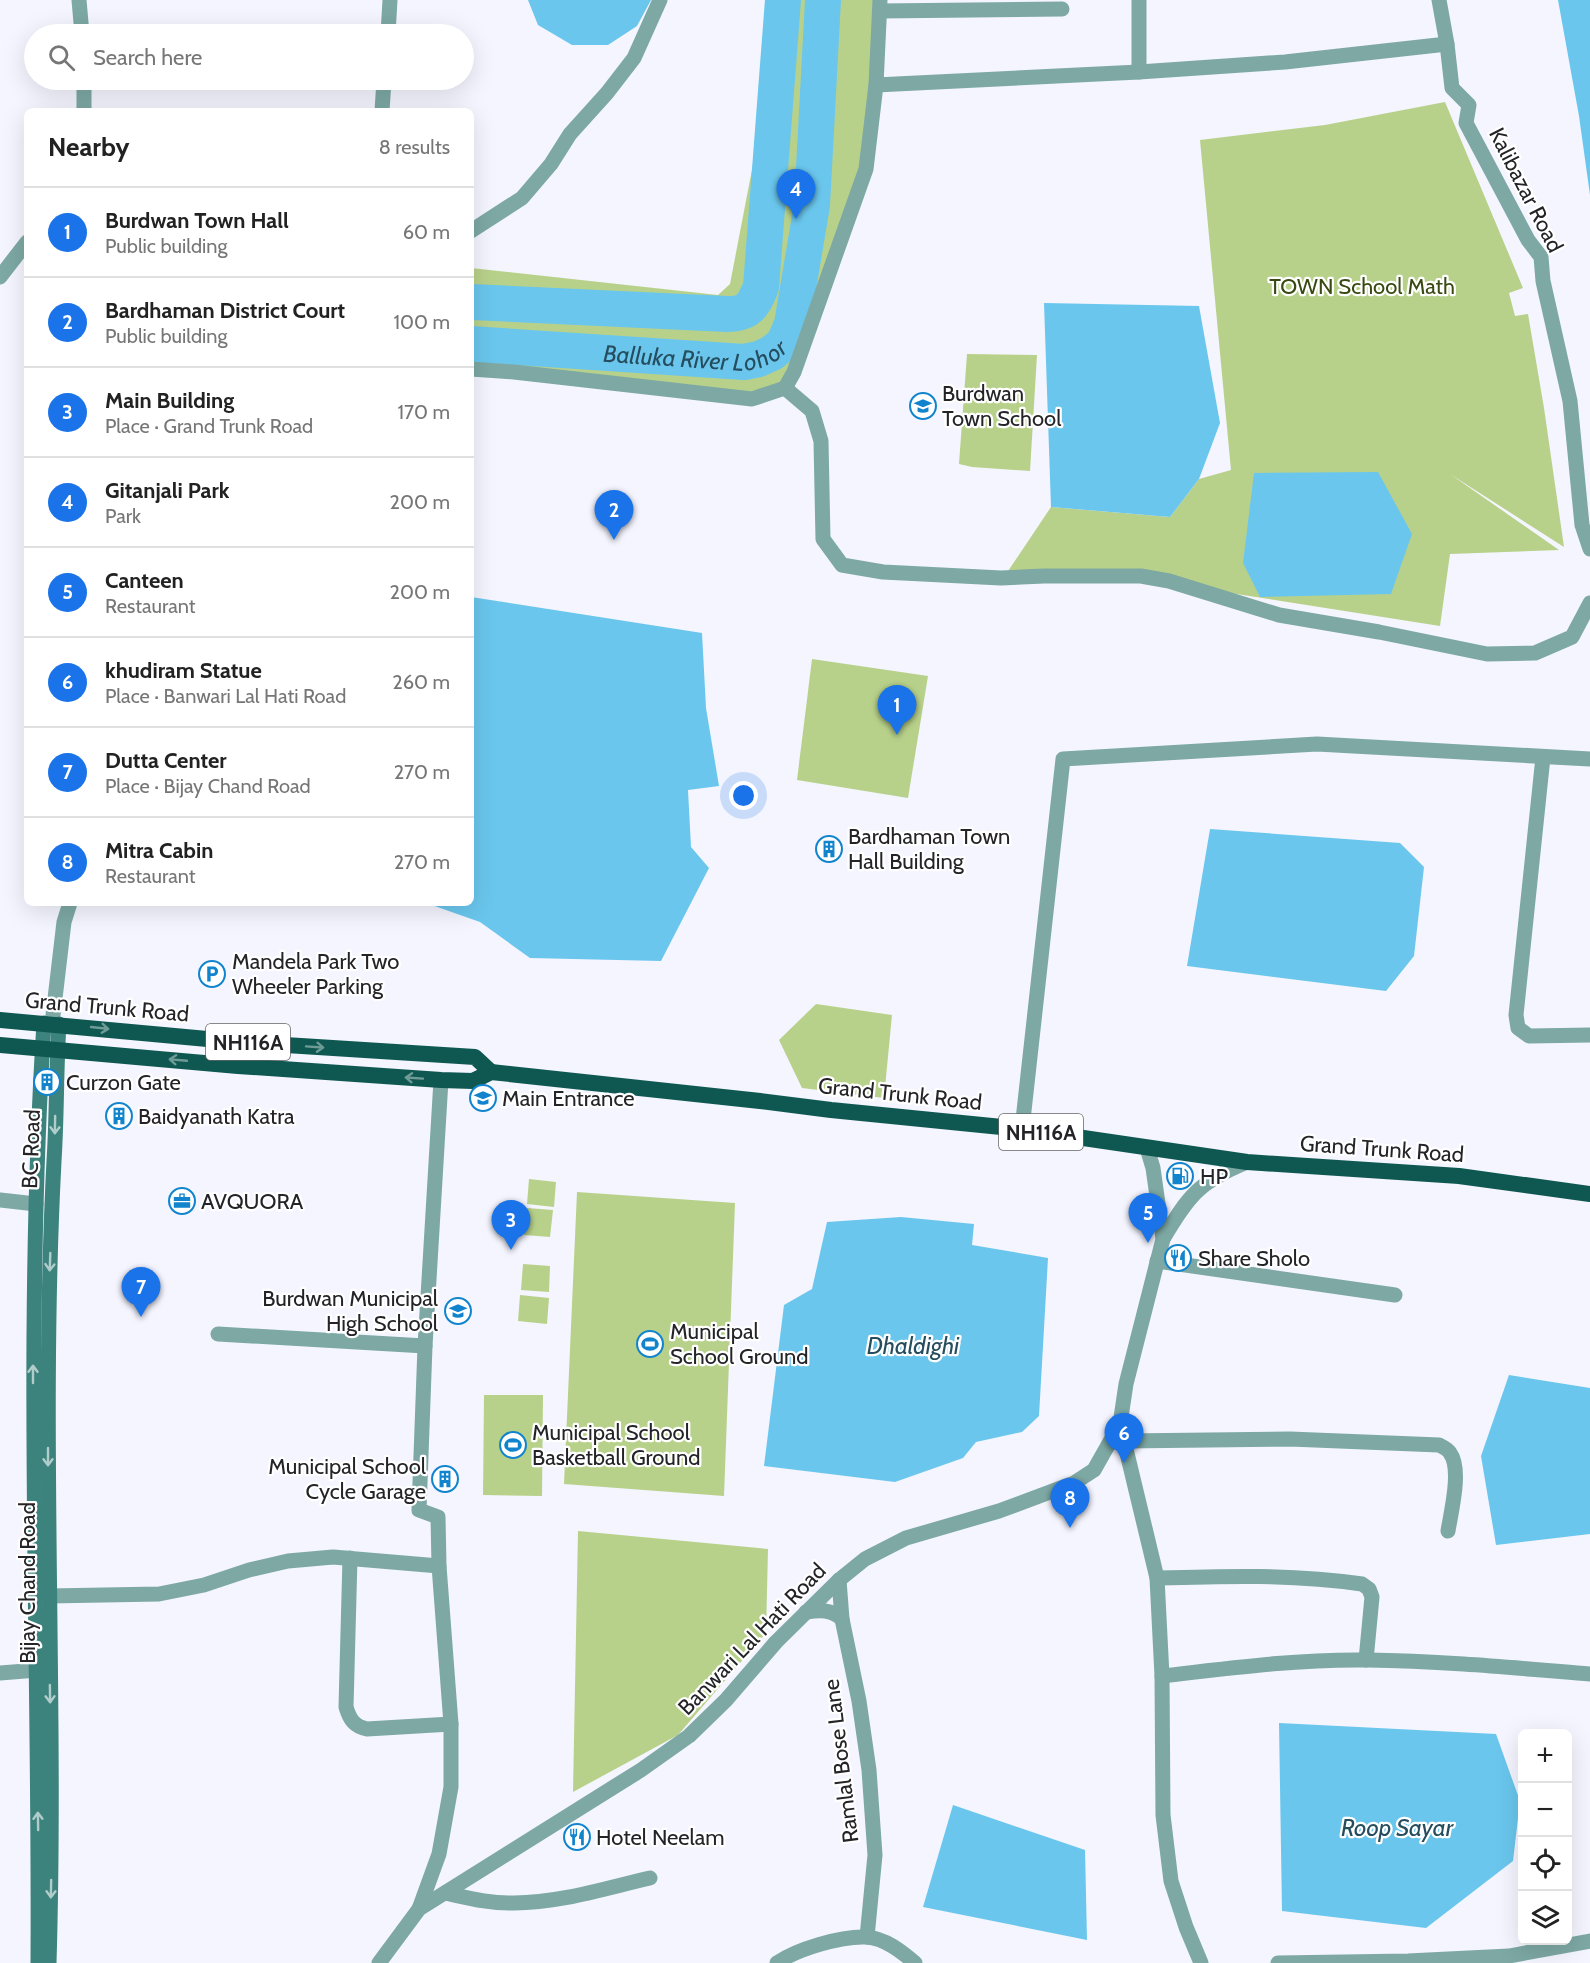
<!DOCTYPE html>
<meta charset="utf-8">
<style>
body{margin:0;font-family:Cabin,sans-serif;background:#f6f6f6;color:#222}
.controls{position:absolute;right:18px;bottom:18px;display:grid;overflow:hidden;border-radius:9px;box-shadow:0 6px 24px #0002}
.controls button{width:54px;height:54px;display:grid;place-items:center;padding:0;border:0;border-bottom:2px solid #e0e0e0;background:#fff;color:#222;font:30px sans-serif}
.you{position:absolute;left:744px;top:796px;width:21px;height:21px;margin:-15px;border:4px solid #fff;border-radius:50%;background:#1a73e8;box-shadow:0 0 0 9px #1a73e833}
.badge{display:grid;place-items:center;width:39px;height:39px;border-radius:50%;background:#1a73e8;color:#fff;font-size:20px;font-weight:700}
.pin{position:absolute;translate:-50% -50px;filter:drop-shadow(0 2px 3px #0008)}
.pin::after{content:'';position:absolute;top:32px;width:21px;height:18px;background:inherit;clip-path:polygon(0 0,100% 0,50% 100%)}
.list{margin:0;padding:0;list-style:none}
h2{display:flex;justify-content:space-between;align-items:center;height:78px;margin:0;padding:0 24px;font-size:26px}
h2 small{font-size:20px;font-weight:400;color:#767676}
.list li{display:grid;grid-template-columns:39px 1fr auto;gap:18px;align-items:center;box-sizing:border-box;height:90px;padding:0 24px;border-top:2px solid #e0e0e0}
.list b{display:block;font-size:22px;white-space:nowrap}
.list p{margin:0;font-size:20px;white-space:nowrap;color:#767676}
.list em{font-size:20px;font-style:normal;color:#767676}
.icon{flex:none;width:33px;height:33px;fill:none;stroke:currentColor;stroke-width:2;stroke-linecap:round;stroke-linejoin:round}
.map{position:relative;flex:none;width:1590px;height:1963px;overflow:hidden}
.search{position:absolute;background:#fff;box-shadow:0 6px 24px #0002;left:24px;top:24px;width:450px;height:66px;display:flex;align-items:center;gap:15px;box-sizing:border-box;padding:0 21px;border-radius:33px;color:#767676;font-size:22px}
.panel{position:absolute;background:#fff;box-shadow:0 6px 24px #0002;left:24px;top:108px;width:450px;height:798px;border-radius:9px}
.map>svg:first-child{display:block}
</style>
<div class="map">
<svg width="1590" height="1963" viewBox="0 0 1590 1963">
<rect width="100%" height="100%" fill="#f4f5fe"/>
<!-- green -->
<g fill="#b8d18a">
<path d="M775 0H876L866 169 785 388 752 399 471 371V268L718 295 730 284 774 55Z"/>
<path d="M1445 102 1523 288 1509 293 1515 316 1528 314 1544 408 1564 547 1450 474 1559 550 1450 554 1440 626 1230 593 1142 574 1004 577 1051 507 1170 517 1199 479 1231 470 1200 140 1325 125Z"/>
<path d="M967 354 1037 355 1030 471 972 467 959 464Z"/>
<path d="M812 659 928 676 908 798 797 780Z"/>
<path d="M816 1004 892 1015 884 1098 802 1088 779 1040Z"/>
<path d="M529 1179 556 1182 554 1207 527 1204Z"/>
<path d="M577 1192 735 1203 724 1496 564 1484Z"/>
<path d="M527 1208 553 1210 550 1237 524 1235Z"/>
<path d="M523 1264 550 1266 549 1292 521 1290Z"/>
<path d="M520 1295 549 1298 547 1324 518 1321Z"/>
<path d="M484 1395H543L542 1496 483 1495Z"/>
<path d="M578 1531 768 1549 766 1633 678 1735 573 1792Z"/>
</g>
<!-- water -->
<g fill="#6ac6ed">
<path d="M528 0H651L637 26 608 45H572L538 25Z"/>
<path d="M1558 0H1590V195L1579 116Z"/>
<path d="M1044 303 1199 306 1220 423 1199 479 1170 517 1051 507Z"/>
<path d="M1378 472 1412 534 1391 594 1260 597 1243 563 1254 473Z"/>
<path d="M471 597 702 633 706 708 719 786 688 790 691 847 709 868 661 961 530 958 480 922 426 903H471Z"/>
<path d="M1210 829 1400 843 1424 867 1414 956 1386 991 1187 966Z"/>
<path d="M901 1217 974 1224 972 1245 1048 1258 1039 1416 1022 1432 976 1442 963 1458 895 1482 764 1466 784 1305 812 1289 827 1222Z"/>
<path d="M1509 1375 1590 1388V1534L1496 1545 1481 1456Z"/>
<path d="M1279 1723 1496 1734 1520 1801 1513 1861 1426 1928 1282 1911Z"/>
<path d="M953 1805 1085 1850 1087 1940 923 1907Z"/>
</g>
<g fill="none" stroke-linecap="round" stroke-linejoin="round">
<!-- river -->
<g stroke="#6ac6ed" stroke-width="36">
<path d="M471 302 727 314C749 314 753 306 761 287L783 0"/>
<path id="s1" d="M471 344 744 362 759 359 772 353 784 343 792 324 812 205 823 0"/>
</g>
<!-- minor -->
<g stroke="#7da8a4" stroke-width="15">
<path d="M79 0 82 34"/>
<path d="M1439 0 1447 44 1452 88 1469 105 1466 123 1528 240 1541 257 1543 281 1570 401 1582 525 1590 549"/>
<path d="M880 11 1062 9"/>
<path d="M388 34 390 0"/>
<path d="M1139 72V0"/>
<path d="M84 80V111"/>
<path d="M876 85 880 0"/>
<path d="M382 111 384 80"/>
<path d="M471 231 522 198 551 164 570 134 607 93 634 58 660 0"/>
<path d="M0 277 27 242"/>
<path d="M471 369 514 372 752 399 785 388 794 372 866 169 876 85 1139 72 1285 62 1447 44"/>
<path d="M785 388 812 411 821 441 823 539 842 565 883 572 1001 578 1044 576H1141L1169 581 1279 615 1379 632 1487 654 1535 653 1572 637 1590 603"/>
<path d="M1543 757 1516 1015 1518 1028 1529 1036 1590 1035"/>
<path d="M52 1024 64 922 70 903"/>
<path d="M1022 1129 1063 759 1317 744 1590 759"/>
<path d="M0 1200 36 1204"/>
<path d="M1163 1239C1188 1196 1200 1181 1247 1162"/>
<path d="M1157 1261 1395 1295"/>
<path d="M218 1334 425 1346"/>
<path d="M1120 1424 1157 1578 1162 1676 1163 1815 1171 1881 1186 1927 1201 1963"/>
<path d="M1124 1441 1290 1439 1439 1445C1443 1447 1448 1449 1450 1453 1462 1469 1451 1512 1448 1531"/>
<path d="M350 1558 346 1707C350 1720 354 1726 367 1729L451 1724"/>
<path d="M1157 1578C1225 1576 1294 1574 1362 1584L1369 1589 1372 1597 1366 1660"/>
<path d="M839 1580 842 1619 859 1701 869 1770 875 1855 867 1937"/>
<path d="M49 1596 159 1594 204 1585 249 1570 288 1561 333 1557 439 1566"/>
<path d="M806 1612C820 1610 831 1609 842 1619"/>
<path d="M0 1673 50 1669"/>
<path d="M1162 1676C1230 1668 1298 1659 1367 1660 1441 1661 1516 1668 1590 1674"/>
<path d="M445 1893C468 1898 491 1904 514 1903 560 1903 606 1888 650 1878"/>
<path d="M419 1909 439 1854 451 1787V1724L439 1566 438 1517 419 1510 425 1346 441 1080"/>
<path d="M379 1963 419 1909 641 1770 689 1736 726 1700 776 1642 839 1580 865 1559 906 1538 999 1511 1074 1483 1094 1470 1120 1424 1126 1384 1163 1239 1153 1168 1147 1148"/>
<path d="M777 1963C797 1949 841 1936 866 1937 885 1938 902 1952 915 1963"/>
<path d="M1278 1963 1408 1961 1509 1956 1590 1941"/>
</g>
<!-- secondary -->
<g stroke="#3d837d" stroke-width="15">
<path d="M38 1963C40 1650 24 1336 44 1023"/>
<path d="M49 1963C57 1696 40 1428 54 1161 57 1115 56 1070 59 1024"/>
</g>
<!-- trunk -->
<g stroke="#0f5852" stroke-width="16">
<path d="M0 1020 240 1042 475 1057 491 1072"/>
<path d="M0 1045 238 1066 441 1080 473 1081 491 1072 760 1101 831 1110 1022 1129 1247 1162 1459 1176 1590 1194"/>
</g>
</g>
<!-- one-way arrows -->
<defs><path id="oneway-shaft" d="M-6 0H5M1.5-3L5.5 0L1.5 3" fill="none" stroke-width="1.6" stroke-linecap="round" stroke-linejoin="round" transform="scale(1.5)"/></defs>
<g stroke="#6f9b97">
<use href="#oneway-shaft" transform="translate(100 1028) rotate(6)"/>
<use href="#oneway-shaft" transform="translate(315 1047) rotate(4)"/>
<use href="#oneway-shaft" transform="translate(178 1060) rotate(-175)"/>
<use href="#oneway-shaft" transform="translate(414 1078) rotate(-176)"/>
</g>
<g stroke="#b1cdcb">
<use href="#oneway-shaft" transform="translate(55 1125) rotate(91)"/>
<use href="#oneway-shaft" transform="translate(50 1262) rotate(92)"/>
<use href="#oneway-shaft" transform="translate(33 1374) rotate(-90)"/>
<use href="#oneway-shaft" transform="translate(48 1457) rotate(90)"/>
<use href="#oneway-shaft" transform="translate(50 1694) rotate(89)"/>
<use href="#oneway-shaft" transform="translate(38 1821) rotate(-91)"/>
<use href="#oneway-shaft" transform="translate(51 1889) rotate(91)"/>
</g>
<!-- icons -->
<defs>
<symbol id="school-ring" viewBox="-11 -11 22 22"><circle r="9.5" fill="#fff" stroke="#1184cd" stroke-width="1.5"/><path d="M0-5L7-2L0 1L-7-2ZM-4 1L0 2.5L4 1V4Q0 6-4 4Z" fill="#1184cd"/></symbol>
<symbol id="building-ring" viewBox="-11 -11 22 22"><circle r="9.5" fill="#fff" stroke="#1184cd" stroke-width="1.5"/><path d="M-4-6H4V6H1V3H-1V6H-4ZM-2.5-4.3h1.7v1.8h-1.7ZM.8-4.3h1.7v1.8H.8ZM-2.5-1h1.7V.8h-1.7ZM.8-1h1.7V.8H.8Z" fill="#1184cd"/></symbol>
<symbol id="parking-ring" viewBox="-11 -11 22 22"><circle r="9.5" fill="#fff" stroke="#1184cd" stroke-width="1.5"/><path d="M-3.5-5.5H1a3.5 3.5 0 0 1 0 7H-1V5.5H-3.5ZM-1-3.4V-.6H.8a1.4 1.4 0 0 0 0-2.8Z" fill="#1184cd"/></symbol>
<symbol id="fuel-ring" viewBox="-11 -11 22 22"><circle r="9.5" fill="#fff" stroke="#1184cd" stroke-width="1.5"/><path d="M-5.5-6h7V0h2V4h1.3V-2.5L3-4.5l.8-.8L6-3V5H2.5V1h-1V6h-7ZM-4.2-4.7v3.2H.2V-4.7Z" fill="#1184cd"/></symbol>
<symbol id="office-ring" viewBox="-11 -11 22 22"><circle r="9.5" fill="#fff" stroke="#1184cd" stroke-width="1.5"/><path d="M-6-3h4V-5.5h4V-3h4V5H-6ZM-1-4.5V-3h2v-1.5ZM-6 0V1H6V0Z" fill="#1184cd"/></symbol>
<symbol id="restaurant-ring" viewBox="-11 -11 22 22"><circle r="9.5" fill="#fff" stroke="#1184cd" stroke-width="1.5"/><path d="M-5-6h1v4h1v-4h1v4h1v-4h1v5L-1.5 .5V6h-2V.5L-5-1ZM5-6V6H3V1.5H1.5Q1.5-4 5-6Z" fill="#1184cd"/></symbol>
<symbol id="stadium-ring" viewBox="-11 -11 22 22"><circle r="9.5" fill="#fff" stroke="#1184cd" stroke-width="1.5"/><path d="M0-5a6.5 5 0 1 0 0 10a6.5 5 0 1 0 0-10ZM-3.5-1.8h7v3.6h-7Z" fill="#1184cd"/></symbol>
</defs>
<g fill-rule="evenodd">
<use href="#school-ring" x="908" y="391" width="30" height="30"/>
<use href="#building-ring" x="814" y="834" width="30" height="30"/>
<use href="#parking-ring" x="197" y="959" width="30" height="30"/>
<use href="#building-ring" x="32" y="1067" width="30" height="30"/>
<use href="#school-ring" x="468" y="1083" width="30" height="30"/>
<use href="#building-ring" x="104" y="1101" width="30" height="30"/>
<use href="#fuel-ring" x="1165" y="1161" width="30" height="30"/>
<use href="#office-ring" x="167" y="1186" width="30" height="30"/>
<use href="#restaurant-ring" x="1163" y="1243" width="30" height="30"/>
<use href="#school-ring" x="443" y="1296" width="30" height="30"/>
<use href="#stadium-ring" x="635" y="1329" width="30" height="30"/>
<use href="#stadium-ring" x="498" y="1430" width="30" height="30"/>
<use href="#building-ring" x="430" y="1464" width="30" height="30"/>
<use href="#restaurant-ring" x="562" y="1822" width="30" height="30"/>
</g>
<g text-anchor="middle" dominant-baseline="central" stroke-width="4.5" stroke-linejoin="round" paint-order="stroke">
<!-- shield labels -->
<g fill="#fff" stroke="#666668" stroke-width="1.5">
<rect x="206" y="1024" width="84" height="36" rx="4.5"/>
<rect x="999" y="1114" width="84" height="36" rx="4.5"/>
</g>
<g font-size="21" font-weight="bold" fill="#242428">
<text x="248" y="1042">NH116A</text>
<text x="1041" y="1132">NH116A</text>
</g>
<!-- street labels -->
<g font-size="22" fill="#242428" stroke="#fff">
<text transform="translate(1526 190) rotate(63)">Kalibazar Road</text>
<text transform="translate(107 1007) rotate(5)">Grand Trunk Road</text>
<text transform="translate(900 1094) rotate(6)">Grand Trunk Road</text>
<text transform="translate(31 1149) rotate(-88)">BC Road</text>
<text transform="translate(1382 1149) rotate(4)">Grand Trunk Road</text>
<text transform="translate(27 1583) rotate(-90)">Bijay Chand Road</text>
<text transform="translate(752 1639) rotate(-46)">Banwari Lal Hati Road</text>
<text transform="translate(841 1761) rotate(-97)">Ramlal Bose Lane</text>
</g>
<!-- park labels -->
<g font-size="22" fill="#394912" stroke="#fff">
<text x="1362" y="286">TOWN School Math</text>
</g>
<!-- poi labels -->
<g font-size="22" fill="#242428" stroke="#fff" text-anchor="start">
<text x="942" y="393">Burdwan<tspan x="942" dy="25">Town School</tspan></text>
<text x="848" y="836">Bardhaman Town<tspan x="848" dy="25">Hall Building</tspan></text>
<text x="232" y="961">Mandela Park Two<tspan x="232" dy="25">Wheeler Parking</tspan></text>
<text x="66" y="1082">Curzon Gate</text>
<text x="502" y="1098">Main Entrance</text>
<text x="138" y="1116">Baidyanath Katra</text>
<text x="1200" y="1176">HP</text>
<text x="201" y="1201">AVQUORA</text>
<text x="1198" y="1258">Share Sholo</text>
<text x="438" y="1298" text-anchor="end">Burdwan Municipal<tspan x="438" dy="25">High School</tspan></text>
<text x="670" y="1331">Municipal<tspan x="670" dy="25">School Ground</tspan></text>
<text x="532" y="1432">Municipal School<tspan x="532" dy="25">Basketball Ground</tspan></text>
<text x="426" y="1466" text-anchor="end">Municipal School<tspan x="426" dy="25">Cycle Garage</tspan></text>
<text x="596" y="1837">Hotel Neelam</text>
</g>
<!-- water labels -->
<g font-size="24" font-style="italic" fill="#254d5e" stroke="#fff">
<text stroke="none"><textPath href="#s1" startOffset="225">Balluka River Lohor</textPath></text>
<text x="913" y="1345">Dhaldighi</text>
<text x="1397" y="1827">Roop Sayar</text>
</g>
</g>
</svg>
<div class="controls">
<button>+</button>
<button>−</button>
<button><svg class="icon" aria-label="locate" viewBox="0 0 24 24"><circle cx="12" cy="12" r="6"/><path d="M12 2v4M12 18v4M2 12h4M18 12h4"/></svg></button>
<button><svg class="icon" aria-label="layers" viewBox="0 0 24 24"><path d="M12 4l9 5-9 5-9-5zM3 14l9 5 9-5"/></svg></button>
</div>
<div class="you"></div>
<div class="pin badge" style="left:897px;top:735px">1</div>
<div class="pin badge" style="left:614px;top:540px">2</div>
<div class="pin badge" style="left:511px;top:1250px">3</div>
<div class="pin badge" style="left:796px;top:219px">4</div>
<div class="pin badge" style="left:1148px;top:1243px">5</div>
<div class="pin badge" style="left:1124px;top:1463px">6</div>
<div class="pin badge" style="left:141px;top:1317px">7</div>
<div class="pin badge" style="left:1070px;top:1528px">8</div>
<div class="search"><svg class="icon" aria-label="search" viewBox="0 0 24 24"><circle cx="10" cy="10" r="6"/><path d="M15 15l6 6"/></svg>Search here</div>
<section class="panel">
<h2>Nearby<small>8 results</small></h2>
<ul class="list">
<li><span class="badge">1</span><div><b>Burdwan Town Hall</b><p>Public building</p></div><em>60 m</em></li>
<li><span class="badge">2</span><div><b>Bardhaman District Court</b><p>Public building</p></div><em>100 m</em></li>
<li><span class="badge">3</span><div><b>Main Building</b><p>Place · Grand Trunk Road</p></div><em>170 m</em></li>
<li><span class="badge">4</span><div><b>Gitanjali Park</b><p>Park</p></div><em>200 m</em></li>
<li><span class="badge">5</span><div><b>Canteen</b><p>Restaurant</p></div><em>200 m</em></li>
<li><span class="badge">6</span><div><b>khudiram Statue</b><p>Place · Banwari Lal Hati Road</p></div><em>260 m</em></li>
<li><span class="badge">7</span><div><b>Dutta Center</b><p>Place · Bijay Chand Road</p></div><em>270 m</em></li>
<li><span class="badge">8</span><div><b>Mitra Cabin</b><p>Restaurant</p></div><em>270 m</em></li>
</ul>
</section>
</div>
